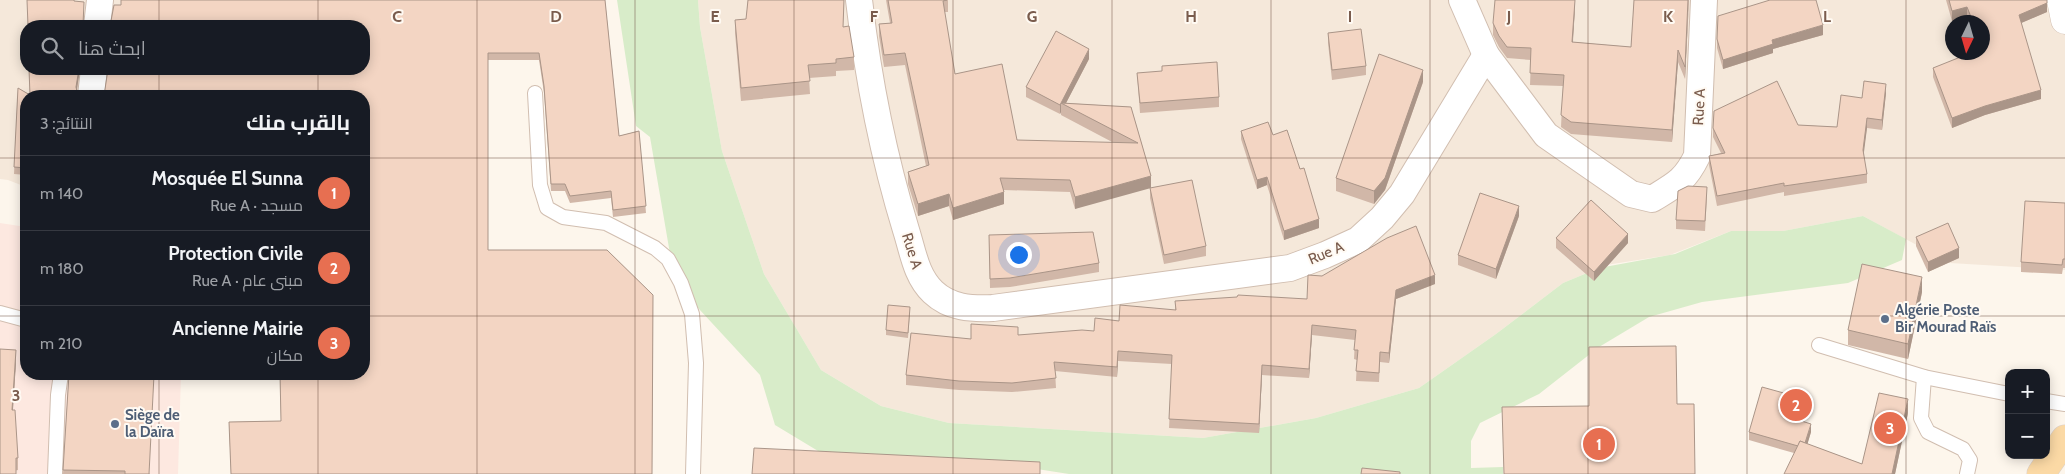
<!DOCTYPE html>
<html lang="ar">
<meta charset="utf-8">
<style>
body{margin:0;font-family:Cabin,Cairo,sans-serif;background:#20242c;color:#f1f3f6;direction:rtl}
.controls{position:absolute;right:15px;bottom:15px;display:grid;overflow:hidden;border-radius:10px;box-shadow:0 2px 12px #0003}
.controls button{width:45px;height:45px;display:grid;place-items:center;padding:0;border:0;border-bottom:1px solid #363941;background:#171b24;color:#f1f3f6;font:25px sans-serif}
.compass{position:absolute;left:1945px;top:15px;width:45px;height:45px;border-radius:50%;background:#171b24;box-shadow:0 2px 12px #0003;rotate:185deg}
.you{position:absolute;left:1018px;top:254px;width:18px;height:18px;margin:-12px;border:4px solid #fff;border-radius:50%;background:#1a73e8;box-shadow:0 0 0 8px #1a73e833}
.badge{display:grid;place-items:center;width:32px;height:32px;border-radius:50%;background:#e76f51;color:#fff;font-size:16px;font-weight:700}
.pin{position:absolute;translate:-50% -50%;border:2px solid #fff;box-shadow:0 1px 5px #0006}
.list{margin:0;padding:0;list-style:none}
h2{display:flex;justify-content:space-between;align-items:center;height:65px;margin:0;padding:0 20px;font-size:21px}
h2 small{font-size:16px;font-weight:400;color:#9ea1a6}
.list li{display:grid;grid-template-columns:32px 1fr auto;gap:15px;align-items:center;box-sizing:border-box;height:75px;padding:0 20px;border-top:1px solid #363941}
.list b{display:block;font-size:19px;white-space:nowrap}
.list p{margin:0;font-size:16px;white-space:nowrap;color:#9ea1a6}
.list em{font-size:16px;font-style:normal;color:#9ea1a6}
.icon{flex:none;width:28px;height:28px;fill:none;stroke:currentColor;stroke-width:2;stroke-linecap:round;stroke-linejoin:round}
.map{position:relative;flex:none;width:2065px;height:474px;overflow:hidden;direction:ltr}
.search{position:absolute;background:#171b24;box-shadow:0 2px 12px #0003;left:20px;top:20px;width:350px;height:55px;display:flex;align-items:center;gap:12px;box-sizing:border-box;padding:0 18px;border-radius:20px;color:#9ea1a6;font-size:19px}
.panel{position:absolute;background:#171b24;box-shadow:0 2px 12px #0003;left:20px;top:90px;width:350px;height:290px;border-radius:20px;direction:rtl}
.map>svg:first-child{display:block}
</style>
<div class="map">
<svg width="2065" height="474" viewBox="0 0 2065 474">
<rect width="100%" height="100%" fill="#fdf6ec"/>
<!-- residential -->
<g fill="#f5e8da" fill-rule="evenodd">
<path d="M0 0H214V26H26V69H215L216 96H26V187L8 180 0 179Z"/>
<path d="M698 0H2065V270L1950 263 1863 216 1783 231H1731L1670 255 1606 265 1563 283 1496 334 1419 388 1316 418 1203 438 949 423 881 406 821 370 764 274 722 151 700 27ZM1952 22H1982V52H1952Z"/>
</g>
<!-- commercial -->
<path fill="#fde8e0" d="M0 223 26 227V374H181L178 474H0Z"/>
<!-- green -->
<path fill="#d8ecc9" d="M617 0H698L700 27 722 151 764 274 821 370 881 406 949 423 1203 438 1316 418 1419 388 1496 334 1563 283 1599 268 1675 254 1731 231H1783L1863 216 1906 239 1902 260 1848 283 1702 302 1649 317 1599 347 1539 394 1480 423 1471 441V468L1503 467V474H1069L1012 465 833 460 775 425 760 375 675 283 650 137 636 126Z"/>
<g fill="none" stroke-linecap="round" stroke-linejoin="round">
<defs>
<g id="service">
<path d="M535 93 540 185 547 208 563 217 606 223 655 248 668 259 681 283 692 314 696 363 693 474"/>
<path d="M0 313 26 320"/>
<path d="M1819 345 1924 377 2009 394"/>
<path d="M1924 377 1921 418 1928 432 1963 449 1970 460 1967 474"/>
<path d="M2046 401 2065 404"/>
<path d="M55 474 58 395 61 374"/>
</g>
<g id="minor">
<path d="M859 0C868 78 883 155 906 230 913 252 916 276 933 292 950 308 971 309 993 308L1290 268 1325 255 1358 240 1382 218 1402 194 1486 55 1546 135 1631 194 1652 199C1675 185 1685 181 1697 156L1704 0"/>
<path d="M1462 0 1486 55"/>
<path d="M97 26 100 0"/>
<path d="M91 96 94 69"/>
</g>
<path id="tertiary" d="M2061 0 2065 20"/>
<path id="primary" d="M2041 474 2065 439"/>
</defs>
<!-- service casing -->
<use href="#service" stroke="#d1beb0" stroke-width="16"/>
<!-- minor casing -->
<use href="#minor" stroke="#d1beb0" stroke-width="28"/>
<!-- tertiary casing -->
<use href="#tertiary" stroke="#d1beb0" stroke-width="29"/>
<!-- primary casing -->
<use href="#primary" stroke="#dad1cd" stroke-width="29"/>
<!-- service -->
<use href="#service" stroke="#fff" stroke-width="14"/>
<!-- minor -->
<use href="#minor" stroke="#fff" stroke-width="26"/>
<!-- tertiary -->
<use href="#tertiary" stroke="#fff" stroke-width="28"/>
<!-- primary -->
<use href="#primary" stroke="#fbd9a5" stroke-width="28"/>
</g>
<!-- wall -->
<g fill="#d1b7a8">
<path d="M121 0H605L619 136 639 131 646 213 613 217 611 198 570 203 565 191H551L544 93 539 60H488V250H607L653 295 652 474H231L229 422 281 421 280 374H364V96H104L108 69H364V26H110L114 5H121Z"/>
<path d="M748 0H844L843 27 854 57V70L836 71V76L809 78 810 94 741 101 735 33V20L746 19Z"/>
<path d="M886 0H948V12H944L955 74 1017 140 1114 143 1061 115V112L1060 114 1026 97V87L1089 59 1066 103 1131 107 1151 176 1075 209 1070 192 1004 190V204L953 220 949 206 918 216 908 184V172L926 166 905 65 884 67 879 36V24L890 23Z"/>
<path d="M1633 0H1689L1685 79 1678 62 1672 142 1571 134 1561 127 1563 86 1530 85 1531 60 1507 58 1499 47 1493 35V23L1575 7 1573 42 1631 47 1634 0Z"/>
<path d="M1946 0H2047V12L2021 23 2041 99 1985 115 1952 128 1933 77V68L1982 52V22H1969L1967 16 1952 21Z"/>
<path d="M1328 33 1366 66V75L1332 80 1328 43Z"/>
<path d="M1823 35 1773 49V53L1723 69 1717 48V39Z"/>
<path d="M29 69H80L77 91 78 96H26V175L14 174 18 88 30 95Z"/>
<path d="M1137 73 1219 97V107L1140 113Z"/>
<path d="M1423 82 1385 190 1374 204 1336 191V178Z"/>
<path d="M1886 93 1882 130 1867 128 1863 154 1867 174V183L1784 196V192L1717 206 1709 165V156L1721 153 1713 137V128L1798 125 1837 127 1862 98Z"/>
<path d="M1241 131 1273 135 1300 169 1319 228 1284 240 1267 185 1257 189 1241 139Z"/>
<path d="M1150 188 1206 246V256L1164 264 1150 198Z"/>
<path d="M1707 196 1705 231 1676 229V220Z"/>
<path d="M2065 203V268H2063L2062 274 2021 272V262Z"/>
<path d="M1519 216 1496 279 1458 265V255Z"/>
<path d="M989 235 1099 263V272L1010 287 990 288Z"/>
<path d="M1916 237 1959 258 1928 272 1916 246Z"/>
<path d="M1556 238 1628 243 1594 281 1556 248Z"/>
<path d="M1435 284 1396 299 1389 363 1380 362 1379 382 1356 381 1357 360 1354 359 1355 340 1312 335 1309 378 1262 375 1259 433 1169 428 1172 364 1118 361 1117 377 1055 371 1056 388 1012 392 959 390 906 385V375L1018 335 1094 331 1119 321 1175 310V301L1307 299Z"/>
<path d="M1922 292 1908 359 1848 345V330Z"/>
<path d="M910 312 908 338 886 335V330Z"/>
<path d="M16 362 13 410 18 458V470L0 474Z"/>
<path d="M69 374 150 474H63Z"/>
<path d="M1798 406 1794 419 1811 432 1807 444 1862 464 1908 413 1895 474 1794 453 1749 440V432Z"/>
</g>
<!-- shaded-wall -->
<g fill="#aa9588">
<path d="M1575 0V7L1572 54V42Z"/>
<path d="M1689 0 1685 79V67Z"/>
<path d="M2047 3V12L2019 24V15Z"/>
<path d="M1967 7V16L1952 21V11Z"/>
<path d="M1823 25V35L1773 49V53L1723 69V60L1772 40Z"/>
<path d="M1089 49V59L1065 105 1061 103V112L1060 114V105Z"/>
<path d="M1678 50V62L1672 142V130Z"/>
<path d="M79 69H80L76 94V87Z"/>
<path d="M1423 70V82L1385 190 1374 204V191Z"/>
<path d="M1886 84V93L1882 130V120Z"/>
<path d="M2041 90V99L1985 115 1952 128V118L1985 106Z"/>
<path d="M1867 118V128L1863 160V150Z"/>
<path d="M1151 176V188L1075 209V197Z"/>
<path d="M1267 177V185L1257 189V180Z"/>
<path d="M1004 192V204L953 220V208Z"/>
<path d="M949 194V206L918 216V204Z"/>
<path d="M1519 206V216L1496 279V269Z"/>
<path d="M1319 219V228L1284 240V231Z"/>
<path d="M1628 234V243L1594 281V272Z"/>
<path d="M1959 248V258L1928 272V262Z"/>
<path d="M1435 275V284L1396 299 1389 363V353L1396 290Z"/>
<path d="M1922 277V292L1908 359V344Z"/>
<path d="M1312 325V335L1309 378V369Z"/>
<path d="M16 350V362L12 423V410Z"/>
<path d="M1118 351V361L1117 377V367Z"/>
<path d="M1262 365V375L1259 433V424Z"/>
<path d="M1798 397V406L1792 427V418Z"/>
<path d="M1908 399V413L1895 474H1892Z"/>
<path d="M1811 424V432L1804 456V448Z"/>
</g>
<!-- building -->
<g fill="#f3d5c3" stroke="#aa9588">
<path d="M27 0H74V1L84 2 83 25 84 26H28Z"/>
<path d="M121 0H605L619 136 639 131 646 206 613 210 611 191 570 196 565 184H551L544 86 539 53H488V250H607L653 295 652 474H231L229 422 281 421 280 374H364V96H104L108 69H364V26H110L114 5H121Z"/>
<path d="M748 0H844L843 27 849 26 854 57 836 59V63L808 65 810 81 741 88 735 20 746 19Z"/>
<path d="M888 0H947L943 1 955 74 1002 64 1017 140 1138 143 1061 103 1131 107 1151 176 1075 197 1070 180 1000 178 1004 192 953 208 949 194 918 204 908 172 929 165 905 53 884 55 879 24 892 23Z"/>
<path d="M1495 0H1575L1572 42 1631 47 1634 0H1688L1685 67 1678 50 1672 130 1571 122 1561 115 1564 75 1530 73 1531 48 1507 47 1499 36 1493 23Z"/>
<path d="M1770 0H1816L1823 25 1772 40 1773 44 1723 60 1717 39 1718 16Z"/>
<path d="M1949 0H2047V3L2019 15 2041 90 1985 106 1952 118 1933 68 1973 52H1982V49H1983L1982 46V22H1973L1967 7 1952 11Z"/>
<path d="M1361 29 1366 66 1332 70 1328 33Z"/>
<path d="M1056 31 1089 49 1060 105 1026 87Z"/>
<path d="M1379 54 1423 70 1385 178 1374 191 1336 178Z"/>
<path d="M1217 62 1219 97 1140 103 1137 73 1162 71V66Z"/>
<path d="M29 69H79L76 87 78 96H26V168L14 167 18 88 30 95Z"/>
<path d="M1777 81 1798 125 1837 127 1841 95 1862 98 1864 81 1886 84 1882 120 1867 118 1863 150 1867 174 1784 186V183L1717 196 1709 156 1725 153 1713 128 1714 111Z"/>
<path d="M1268 122 1273 135 1287 130 1300 169 1304 168 1319 219 1284 231 1267 177 1257 180 1241 131Z"/>
<path d="M1192 180 1206 246 1164 255 1150 188Z"/>
<path d="M1688 186 1707 187 1705 221 1676 220 1678 191Z"/>
<path d="M1480 193 1519 206 1496 269 1458 255Z"/>
<path d="M1591 200 1628 234 1594 272 1556 238Z"/>
<path d="M2025 201 2065 203V259H2063L2062 265 2021 262Z"/>
<path d="M1948 223 1959 248 1928 262 1916 237Z"/>
<path d="M1416 226 1435 275 1396 290 1389 353 1380 352 1379 373 1356 371 1358 350H1354L1356 330 1312 325 1309 369 1262 365 1259 424 1169 419 1172 355 1118 351 1117 367 1054 362 1056 378 1012 383 959 381 906 375 911 333 971 339V324L1018 327V335L1082 330 1094 331 1095 318 1119 321 1120 305 1176 310 1175 301 1237 297 1238 295 1307 299 1308 275 1322 276 1387 238Z"/>
<path d="M1093 232 1099 263 1010 278 990 279 989 235Z"/>
<path d="M1862 264 1922 277 1908 344 1848 330Z"/>
<path d="M888 305 910 307 908 333 886 330Z"/>
<path d="M1676 346 1677 404H1694L1695 474H1504L1502 407 1589 406V347Z"/>
<path d="M0 349 16 350 12 410H15L18 458H16V474H0Z"/>
<path d="M69 374H113L154 375 149 474H125V471L63 470Z"/>
<path d="M1762 387 1798 397 1792 418 1811 424 1805 443 1800 441 1798 446 1749 432Z"/>
<path d="M1879 393 1908 399 1892 474H1784L1800 441 1862 464Z"/>
<path d="M754 448 1040 462V474H752Z"/>
<path d="M1362 468 1400 472V474H1361Z"/>
</g>
<!-- grid -->
<path fill="none" stroke="#7a5c4d" stroke-width="1" stroke-opacity="0.55" d="M159 0V26M318 0V26M477 0V474M635 0V474M794 0V474M953 0V474M1112 0V474M1271 0V474M1430 0V474M1588 0V474M1747 0V474M1906 0V474M159 69V96M318 69V96M0 158H26M364 158H2065M0 316H26M364 316H2065M159 374V474M318 374V474"/>
<!-- markers -->
<g fill="#5c6f8a" stroke="#fffaf3" stroke-width="2">
<circle cx="1885" cy="319" r="5"/>
<circle cx="115" cy="424" r="5"/>
</g>
<g text-anchor="middle" dominant-baseline="central" stroke-width="4" stroke-linejoin="round" paint-order="stroke">
<!-- street labels -->
<g font-size="15" fill="#7a5c4d" stroke="#fffaf3">
<text transform="translate(1699 107) rotate(-87)">Rue A</text>
<text transform="translate(912 251) rotate(73)">Rue A</text>
<text transform="translate(1326 253) rotate(-23)">Rue A</text>
</g>
<!-- service labels -->
<g font-size="15" font-weight="bold" fill="#4e5e75" stroke="#fffaf3" text-anchor="start">
<text x="1895" y="310">Algérie Poste<tspan x="1895" dy="17">Bir Mourad Raïs</tspan></text>
<text x="125" y="415">Siège de<tspan x="125" dy="17">la Daïra</tspan></text>
</g>
</g>
<g font-size="16" text-anchor="middle" font-weight="bold" fill="#7a5c4d" stroke="#fffaf3" stroke-width="4" stroke-linejoin="round" paint-order="stroke">
<text x="397" y="22">C</text>
<text x="556" y="22">D</text>
<text x="715" y="22">E</text>
<text x="874" y="22">F</text>
<text x="1032" y="22">G</text>
<text x="1191" y="22">H</text>
<text x="1350" y="22">I</text>
<text x="1509" y="22">J</text>
<text x="1668" y="22">K</text>
<text x="1827" y="22">L</text>
<text x="16" y="401">3</text>
</g>
</svg>
<div class="controls">
<button>+</button>
<button>−</button>
</div>
<svg class="compass" viewBox="-18 -18 36 36"><path d="M0-13l5 13h-10z" fill="#e53935"/><path d="M0 13l5-13h-10z" fill="#9ea1a6"/></svg>
<div class="you"></div>
<div class="pin badge" style="left:1599px;top:444px">1</div>
<div class="pin badge" style="left:1796px;top:405px">2</div>
<div class="pin badge" style="left:1890px;top:428px">3</div>
<div class="search"><svg class="icon" aria-label="search" viewBox="0 0 24 24"><circle cx="10" cy="10" r="6"/><path d="M15 15l6 6"/></svg>ابحث هنا</div>
<section class="panel">
<h2>بالقرب منك<small>النتائج: 3</small></h2>
<ul class="list">
<li><span class="badge">1</span><div><b>Mosquée El Sunna</b><p>مسجد · Rue A</p></div><em>140 m</em></li>
<li><span class="badge">2</span><div><b>Protection Civile</b><p>مبنى عام · Rue A</p></div><em>180 m</em></li>
<li><span class="badge">3</span><div><b>Ancienne Mairie</b><p>مكان</p></div><em>210 m</em></li>
</ul>
</section>
</div>
